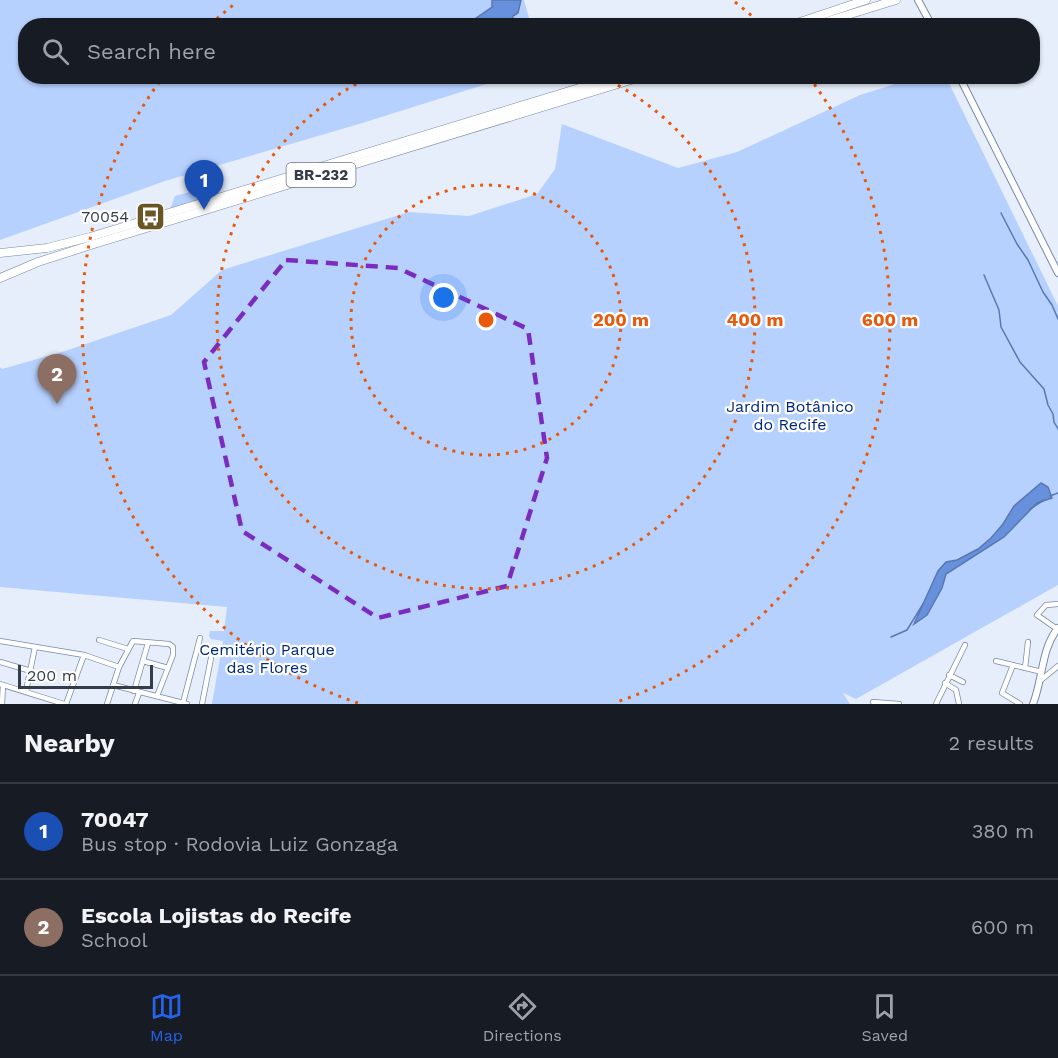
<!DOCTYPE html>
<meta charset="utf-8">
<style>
body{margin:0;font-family:"Work Sans",sans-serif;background:#20242c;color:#f1f3f6}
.scale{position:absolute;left:18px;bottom:15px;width:135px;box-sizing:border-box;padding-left:6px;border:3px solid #343c49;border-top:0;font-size:16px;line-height:21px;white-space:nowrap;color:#343c49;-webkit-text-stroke:4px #fff;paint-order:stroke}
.you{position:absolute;left:444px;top:298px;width:21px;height:21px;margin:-15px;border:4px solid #fff;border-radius:50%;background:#1a73e8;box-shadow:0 0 0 9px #1a73e833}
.badge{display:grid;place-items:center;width:39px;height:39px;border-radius:50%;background:#2563eb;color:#fff;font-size:20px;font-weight:700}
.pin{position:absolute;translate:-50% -50px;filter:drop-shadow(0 2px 3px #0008)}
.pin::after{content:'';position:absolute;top:32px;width:21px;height:18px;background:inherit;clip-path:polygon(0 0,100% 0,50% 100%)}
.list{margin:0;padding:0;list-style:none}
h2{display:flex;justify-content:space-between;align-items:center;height:78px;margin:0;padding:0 24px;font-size:26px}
h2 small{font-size:20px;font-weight:400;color:#9ea1a6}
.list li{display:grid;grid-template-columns:39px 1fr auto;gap:18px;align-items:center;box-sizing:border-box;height:96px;padding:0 24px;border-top:2px solid #363941}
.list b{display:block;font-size:22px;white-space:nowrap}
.list p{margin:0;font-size:20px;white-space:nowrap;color:#9ea1a6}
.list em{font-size:20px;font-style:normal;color:#9ea1a6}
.icon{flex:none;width:33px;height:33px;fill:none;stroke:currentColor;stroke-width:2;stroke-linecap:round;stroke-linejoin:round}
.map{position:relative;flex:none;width:1058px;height:704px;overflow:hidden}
.search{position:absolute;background:#171b24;box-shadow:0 2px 4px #0004;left:18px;right:18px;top:18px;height:66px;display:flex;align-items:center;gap:15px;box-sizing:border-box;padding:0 21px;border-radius:24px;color:#9ea1a6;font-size:22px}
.sheet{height:270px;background:#171b24}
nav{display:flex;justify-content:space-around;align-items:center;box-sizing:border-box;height:84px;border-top:2px solid #363941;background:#171b24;font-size:16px;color:#9ea1a6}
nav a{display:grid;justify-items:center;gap:3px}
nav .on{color:#2563eb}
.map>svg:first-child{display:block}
</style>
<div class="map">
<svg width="1058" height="704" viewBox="0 0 1058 704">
<rect width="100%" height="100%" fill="#e6eefb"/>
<!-- green -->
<g fill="#b7d1ff">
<path d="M0 0H524L531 25 26 26V76L509 77 359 124 165 181 0 240Z"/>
<path d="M917 77H946L1058 306V585L856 699 843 693 850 704H212L223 641 211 639 209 636 210 631H224L227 607 0 587V367L2 369 65 351 171 315 222 270 409 212 469 216 537 194 555 169 562 124 678 168 737 152 860 95Z"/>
<path d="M197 190 203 191 207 197 170 209 175 196Z"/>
</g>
<!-- water -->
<g fill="#6891dd" stroke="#5878b1" stroke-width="1.5">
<path d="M492 0H521L518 13 513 16 512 25H466L492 7Z"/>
<path d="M1041 483 1048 487 1052 498 1037 503 1004 537 946 574 942 588 927 615 914 624 938 571 946 562 957 560 978 549 991 538 1003 524 1014 506Z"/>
</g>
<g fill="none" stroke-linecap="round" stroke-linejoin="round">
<!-- stream -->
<g stroke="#5878b1" stroke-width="1.5">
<path d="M1001 213 1017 244 1028 260 1043 292 1052 305 1058 319"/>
<path d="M984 275 999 310 1001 327 1020 362 1044 389 1048 405 1053 414 1054 422 1058 429"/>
<path d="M1050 496 1058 493"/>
<path d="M1030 509 1044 500"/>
<path d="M891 637 907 630 923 604"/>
</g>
<defs>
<g id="street">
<path d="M1057 629 1037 615 1046 605 1058 604"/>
<path d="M99 640 128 649"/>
<path d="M0 641 84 655 119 667"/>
<path d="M198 647 209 650 212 653 202 704"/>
<path d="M143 661 168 668"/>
<path d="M996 661 1042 672"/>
<path d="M0 662 31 671"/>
<path d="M1013 665 1002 693 1020 704"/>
<path d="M1025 668 1028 642"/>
<path d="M949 675 963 682"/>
<path d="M1041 680 1058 666"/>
<path d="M945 683 956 690 959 704"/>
<path d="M0 684 64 704"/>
<path d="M113 685 187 704"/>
<path d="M26 691 35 647"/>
<path d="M134 691 148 643"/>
<path d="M873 702 899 704"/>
<path d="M183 703 200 638"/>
<path d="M2 704 3 685"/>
<path d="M66 704 84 655"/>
<path d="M107 704 119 667 133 641 169 644 173 647V655L157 696"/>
<path d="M135 704 139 693"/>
<path d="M936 704 965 645"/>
</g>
<g id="secondary">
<path d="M918 0 932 26"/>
<path d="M959 76 1058 273"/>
<path d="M1033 704C1043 679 1041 649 1058 628"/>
</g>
<g id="highway">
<path d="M788 26 866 0"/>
<path d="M812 26 896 0"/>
<path d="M0 253 47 248 90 237 619 76"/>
<path d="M0 278 38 262 94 244 644 76"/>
</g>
</defs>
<!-- street casing -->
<use href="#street" stroke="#7889a7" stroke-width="6"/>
<!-- secondary casing -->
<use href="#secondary" stroke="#7889a7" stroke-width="8"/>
<!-- highway casing -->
<use href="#highway" stroke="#7889a7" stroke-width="9"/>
<!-- street -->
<use href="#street" stroke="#fff" stroke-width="4.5"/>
<!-- secondary -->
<use href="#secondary" stroke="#fff" stroke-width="6"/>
<!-- highway -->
<use href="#highway" stroke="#fff" stroke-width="8"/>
</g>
<!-- marked area -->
<path fill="none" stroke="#7b2cbf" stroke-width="4.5" stroke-dasharray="12 8" stroke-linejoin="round" d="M286 260 398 268 528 329 547 458 507 586 378 618 242 531 204 362Z"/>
<!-- distance rings -->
<g fill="none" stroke="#e8590c" stroke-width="3" stroke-dasharray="3 6">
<circle cx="486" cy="320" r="135"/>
<path d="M602 77A269 269 0 1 1 370 77"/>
<path d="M358 703A404 404 0 0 1 163 77M210 25A404 404 0 0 1 237 2M735 2A404 404 0 0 1 762 25M809 77A404 404 0 0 1 614 703"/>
</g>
<!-- icons -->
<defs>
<symbol id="bus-square" viewBox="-11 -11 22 22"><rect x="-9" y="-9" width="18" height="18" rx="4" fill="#6b5524" stroke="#fff"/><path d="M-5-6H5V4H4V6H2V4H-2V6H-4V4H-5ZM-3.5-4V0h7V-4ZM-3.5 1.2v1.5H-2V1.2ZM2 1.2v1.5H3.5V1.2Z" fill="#fff"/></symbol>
</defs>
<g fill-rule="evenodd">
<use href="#bus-square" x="134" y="200" width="33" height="33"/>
</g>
<g text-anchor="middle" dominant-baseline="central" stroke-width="4.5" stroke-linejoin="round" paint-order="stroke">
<!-- shield labels -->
<rect fill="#fff" stroke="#717680" stroke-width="1.5" x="286.5" y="163" width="69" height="24" rx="4.5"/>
<g font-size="15" font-weight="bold" fill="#343c49">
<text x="321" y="175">BR-232</text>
</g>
<!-- poi labels -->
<g font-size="16" fill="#343c49" stroke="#fff" text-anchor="end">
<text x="129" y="216">70054</text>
</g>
<!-- park labels -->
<g font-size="16" fill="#00277e" stroke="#fff">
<text x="790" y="406">Jardim Botânico<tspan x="790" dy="18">do Recife</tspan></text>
<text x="267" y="649">Cemitério Parque<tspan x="267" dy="18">das Flores</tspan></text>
</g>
</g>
<circle cx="486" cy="320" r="9" fill="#e8590c" stroke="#fff" stroke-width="3"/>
<g font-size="18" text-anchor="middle" font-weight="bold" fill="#e8590c" stroke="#fff" stroke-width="4.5" stroke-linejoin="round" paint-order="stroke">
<text x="621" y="326">200 m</text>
<text x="755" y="326">400 m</text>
<text x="890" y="326">600 m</text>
</g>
</svg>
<div class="scale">200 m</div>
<div class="you"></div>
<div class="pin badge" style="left:204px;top:210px;background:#1a4fb4">1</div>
<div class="pin badge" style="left:57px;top:404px;background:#8d6e63">2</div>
<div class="search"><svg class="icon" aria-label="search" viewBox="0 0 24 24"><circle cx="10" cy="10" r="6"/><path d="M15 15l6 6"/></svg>Search here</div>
</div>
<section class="sheet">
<h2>Nearby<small>2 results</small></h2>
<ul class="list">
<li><span class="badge" style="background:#1a4fb4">1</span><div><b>70047</b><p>Bus stop · Rodovia Luiz Gonzaga</p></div><em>380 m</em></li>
<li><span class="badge" style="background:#8d6e63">2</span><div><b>Escola Lojistas do Recife</b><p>School</p></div><em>600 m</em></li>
</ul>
</section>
<nav>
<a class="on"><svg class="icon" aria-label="map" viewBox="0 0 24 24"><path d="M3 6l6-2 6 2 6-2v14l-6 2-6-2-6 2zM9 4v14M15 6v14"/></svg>Map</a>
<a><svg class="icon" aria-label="directions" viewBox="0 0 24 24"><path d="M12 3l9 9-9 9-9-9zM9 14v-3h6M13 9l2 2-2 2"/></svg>Directions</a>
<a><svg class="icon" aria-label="saved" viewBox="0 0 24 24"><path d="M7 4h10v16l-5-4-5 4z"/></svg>Saved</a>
</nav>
